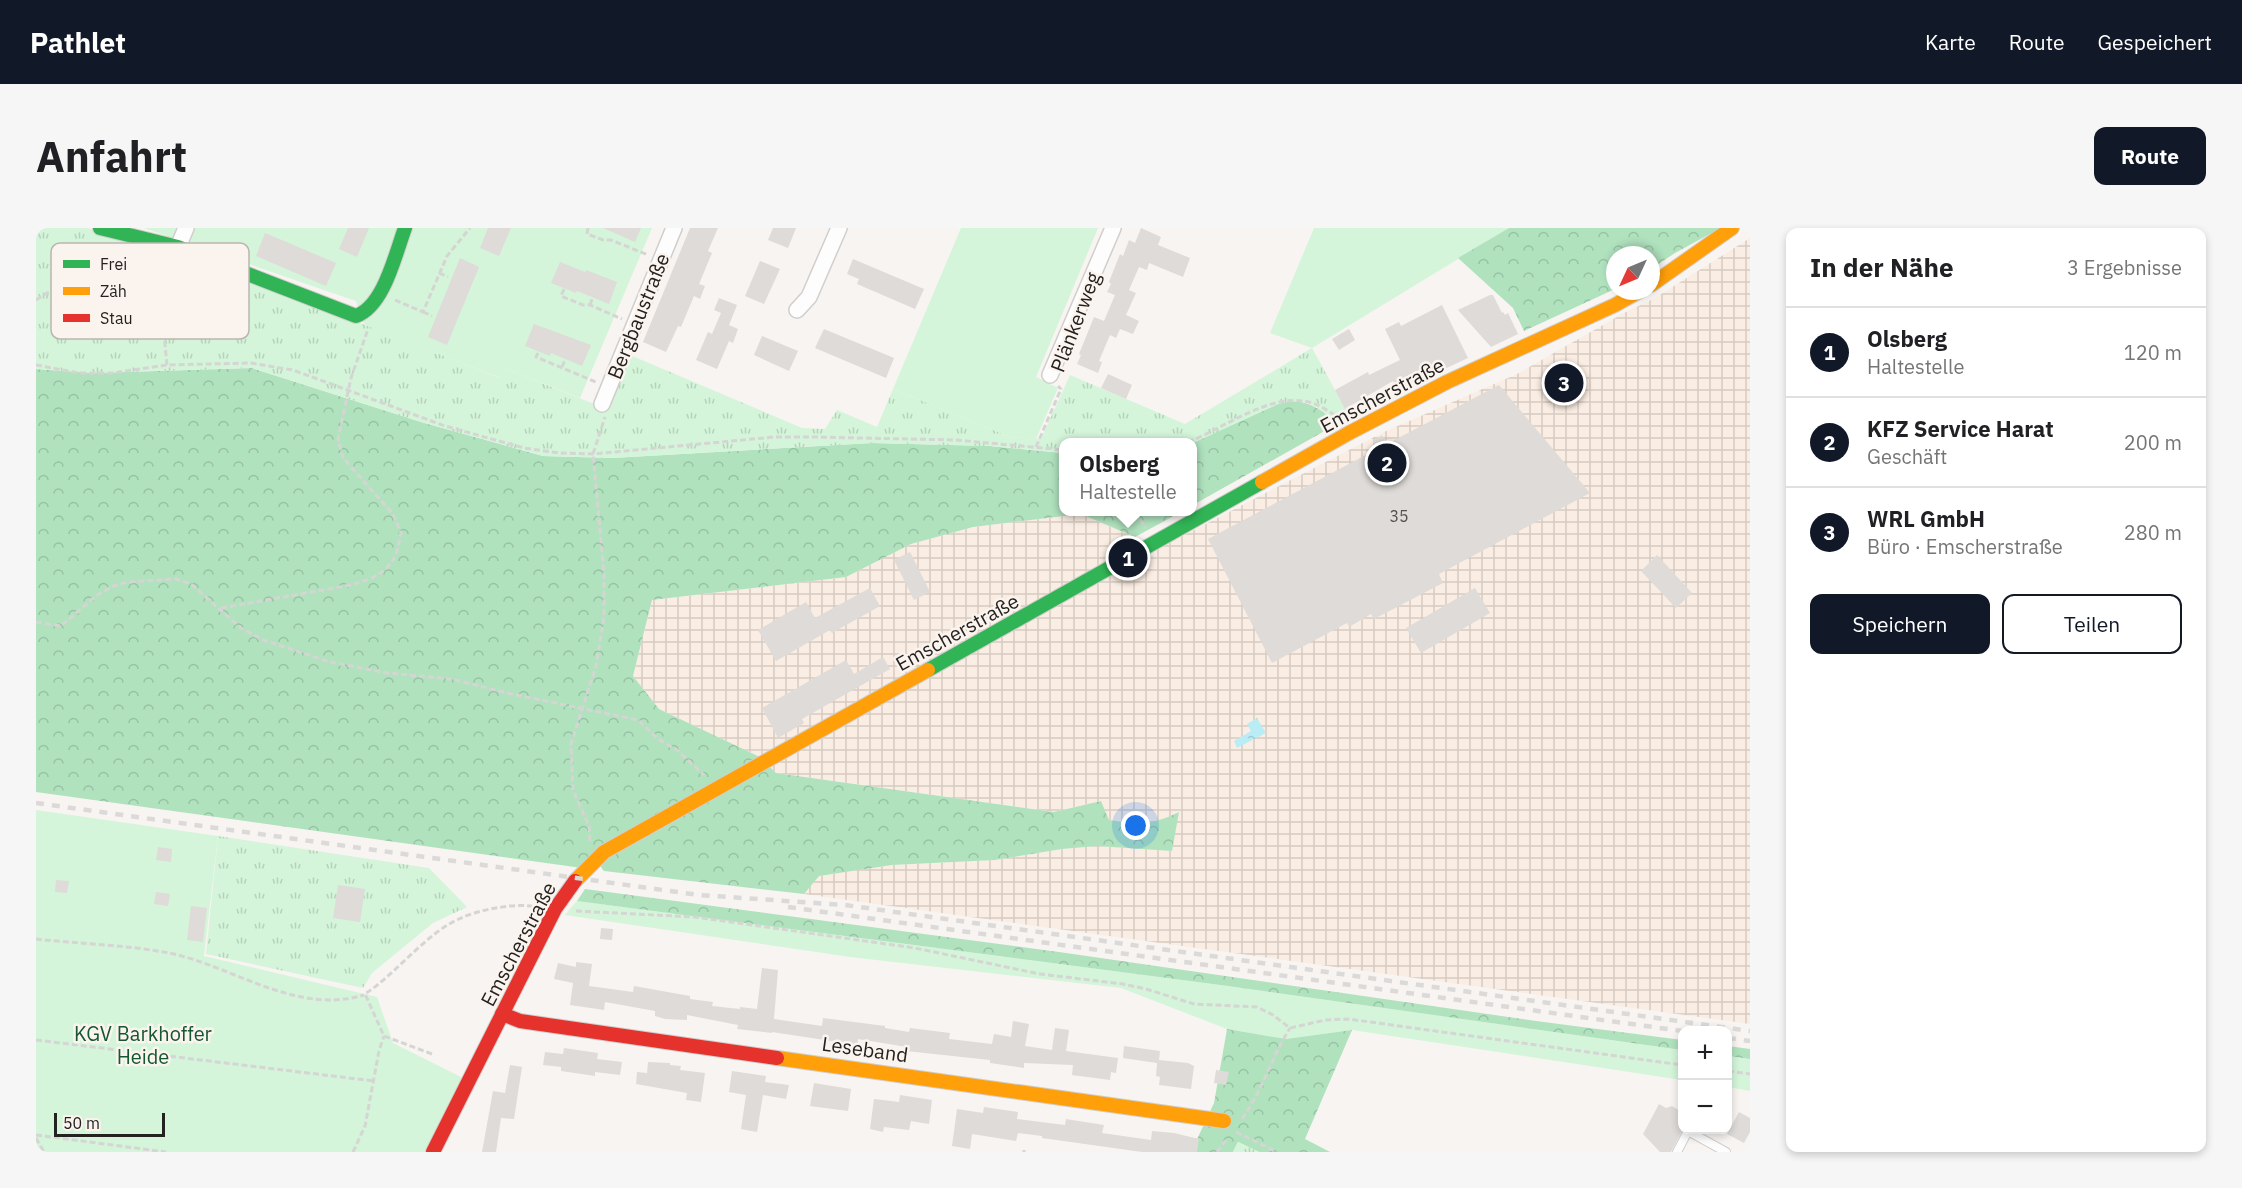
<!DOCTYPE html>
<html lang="de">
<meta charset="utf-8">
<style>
body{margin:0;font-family:"IBM Plex Sans",sans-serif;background:#f6f6f6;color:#202124}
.controls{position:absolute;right:18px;bottom:18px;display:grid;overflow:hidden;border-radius:12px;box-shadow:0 3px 9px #0003}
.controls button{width:54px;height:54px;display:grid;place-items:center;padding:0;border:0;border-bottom:2px solid #e0e0e0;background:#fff;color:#202124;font:30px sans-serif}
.compass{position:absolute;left:1570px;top:18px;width:54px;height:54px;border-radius:50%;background:#fff;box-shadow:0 3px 9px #0003;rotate:226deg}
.scale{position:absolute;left:18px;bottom:15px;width:111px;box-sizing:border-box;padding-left:6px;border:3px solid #242220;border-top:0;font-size:16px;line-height:21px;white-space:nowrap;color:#242220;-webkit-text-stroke:4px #fbf4ee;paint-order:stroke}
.you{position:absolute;left:1100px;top:598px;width:21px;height:21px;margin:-15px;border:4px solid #fff;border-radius:50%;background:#1a73e8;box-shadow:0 0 0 9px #1a73e833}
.badge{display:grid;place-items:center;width:39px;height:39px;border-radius:50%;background:#111827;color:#fff;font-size:20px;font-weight:700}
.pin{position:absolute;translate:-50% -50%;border:3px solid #fff;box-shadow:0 2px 6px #0006}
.popup{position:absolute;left:1023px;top:210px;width:138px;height:78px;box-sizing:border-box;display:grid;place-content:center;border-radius:12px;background:#fff;filter:drop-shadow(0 2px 4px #0005);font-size:20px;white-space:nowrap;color:#757577}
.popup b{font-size:22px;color:#202124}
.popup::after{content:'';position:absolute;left:50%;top:100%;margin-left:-12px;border:12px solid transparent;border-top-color:#fff}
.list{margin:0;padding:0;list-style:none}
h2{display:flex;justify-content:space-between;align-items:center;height:78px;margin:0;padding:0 24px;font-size:26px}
h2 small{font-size:20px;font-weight:400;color:#757577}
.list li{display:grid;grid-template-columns:39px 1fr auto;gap:18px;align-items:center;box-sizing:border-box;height:90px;padding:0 24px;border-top:2px solid #e0e0e0}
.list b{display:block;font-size:22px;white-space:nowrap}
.list p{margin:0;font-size:20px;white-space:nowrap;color:#757577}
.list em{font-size:20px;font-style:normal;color:#757577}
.actions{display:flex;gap:12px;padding:18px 24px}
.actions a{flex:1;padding:14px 0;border:2px solid #111827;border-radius:12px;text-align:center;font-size:21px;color:#111827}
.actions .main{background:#111827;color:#fff}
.map{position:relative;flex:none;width:1714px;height:924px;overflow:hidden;border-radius:12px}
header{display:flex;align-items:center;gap:36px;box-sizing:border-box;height:84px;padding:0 30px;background:#111827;color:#fff}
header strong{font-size:28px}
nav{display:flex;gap:33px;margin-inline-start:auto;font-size:21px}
.intro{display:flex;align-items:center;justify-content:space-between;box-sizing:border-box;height:144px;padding:0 36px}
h1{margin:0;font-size:42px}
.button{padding:15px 27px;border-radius:12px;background:#111827;color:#fff;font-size:21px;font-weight:700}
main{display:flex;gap:36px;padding:0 36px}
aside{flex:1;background:#fff;border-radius:12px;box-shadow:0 3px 9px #0003}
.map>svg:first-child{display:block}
</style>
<header>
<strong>Pathlet</strong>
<nav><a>Karte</a><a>Route</a><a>Gespeichert</a></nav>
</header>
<div class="intro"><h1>Anfahrt</h1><a class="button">Route</a></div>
<main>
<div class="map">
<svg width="1714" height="924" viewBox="0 0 1714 924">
<defs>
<pattern id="industrial-grid" width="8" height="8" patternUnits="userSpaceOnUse" patternTransform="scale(1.5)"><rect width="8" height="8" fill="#faede3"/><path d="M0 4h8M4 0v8" fill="none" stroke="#d6cbc2"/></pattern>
<pattern id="forest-crowns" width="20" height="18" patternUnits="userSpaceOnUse" patternTransform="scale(1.5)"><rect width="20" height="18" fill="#b0e2be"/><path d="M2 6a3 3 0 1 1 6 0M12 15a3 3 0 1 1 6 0" fill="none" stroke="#97c2a3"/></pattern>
<pattern id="park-tufts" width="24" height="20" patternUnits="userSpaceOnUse" patternTransform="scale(1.5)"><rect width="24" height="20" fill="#d4f5da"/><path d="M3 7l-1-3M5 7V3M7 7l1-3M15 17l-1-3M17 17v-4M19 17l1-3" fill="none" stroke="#b6d2bb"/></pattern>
<pattern id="water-ripples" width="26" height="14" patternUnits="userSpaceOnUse" patternTransform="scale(1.5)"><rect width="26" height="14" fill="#b9ecf5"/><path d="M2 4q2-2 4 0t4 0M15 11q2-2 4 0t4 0" fill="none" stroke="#9fcad2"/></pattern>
</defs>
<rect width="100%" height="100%" fill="#f8f4f1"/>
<!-- industrial -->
<path fill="url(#industrial-grid)" d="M1714 10V796L768 666 782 648 856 637 959 632 1026 621 1061 618 1136 623 1142 585 1123 594 1100 595 1073 592 1065 573 1018 584 740 545 724 529 623 481 597 448 616 372 810 349 875 316 937 299 1045 286 1099 309 1127 318 1348 204 1481 146 1588 85 1619 70Z"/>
<!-- green -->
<g fill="#d4f5da">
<path d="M108 0H616L544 170 470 141 465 150 329 98 320 73Z"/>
<path d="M925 0H1062L1000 149 1022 160 1000 211 974 209 857 161Z"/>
<path d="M1278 0H1473L1276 120 1234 105Z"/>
<path d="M0 582 182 608 168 728 341 769 357 815 431 852 396 924H0Z"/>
<path d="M541 673 1192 758 1646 822V852L1316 802 1250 811 1191 801 1085 760 814 729 529 687Z"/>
<path d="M1692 828 1714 831V863L1692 859Z"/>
</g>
<!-- forest -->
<g fill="url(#forest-crowns)">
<path d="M1473 0H1685L1639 25 1615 41V27H1579V61L1488 103 1477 80 1422 30Z"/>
<path d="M216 140 385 194 507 228 576 230 836 215 954 218 1027 225 1028 284H1145L1099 309 1045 286 937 299 875 316 810 349 616 372 597 448 623 481 724 529 546 640 0 564V141L57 145Z"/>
<path d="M1255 173C1276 174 1286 182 1301 196L1157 277 1156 215 1242 176Z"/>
<path d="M733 538 740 545 1018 584 1065 573 1073 592C1102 596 1115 598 1143 584L1136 623 1061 618 1026 621 959 632 856 637 783 648 768 666 568 643 562 634Z"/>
<path d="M549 661 1023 724 1500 793 1646 812V822L1192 758 541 673Z"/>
<path d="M1191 801 1250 811 1316 802 1269 911 1294 924H1223L1202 914 1197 924H1155L1178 875Z"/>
<path d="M1692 818 1714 821V831L1692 828Z"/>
</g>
<!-- park -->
<g fill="url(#park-tufts)">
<path d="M0 0H51L135 21 464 150 470 141 571 181 594 127 766 200 789 201 801 182 841 199 857 161 974 209 1005 211 1034 147 1149 196 1276 120 1314 189 1301 196C1281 177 1270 169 1242 176L1157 215 1028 214 1027 225 954 218 836 215 576 230 507 228 385 194 216 140 57 145 0 141Z"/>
<path d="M182 608 393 640 431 679 397 695 336 745 327 760 170 726Z"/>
<path d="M1202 914 1223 924H1197Z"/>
</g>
<!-- water -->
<path fill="url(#water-ripples)" d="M1221 490 1230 505 1201 520 1198 513 1215 503 1211 496Z"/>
<!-- building -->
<g fill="#dedbd8">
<path d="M312 0H333L321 29 303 21Z"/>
<path d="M452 0H475L463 28 444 20Z"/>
<path d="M567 0H605L599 14Z"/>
<path d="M654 0H682L672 23 676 25 663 56 669 58 664 71 658 68 645 99 642 98 630 124 607 114Z"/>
<path d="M737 0H760L752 20 732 12Z"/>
<path d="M1105 0 1125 9 1122 17 1154 30 1147 49 1113 35 1111 42 1103 39 1093 62 1100 65 1090 87 1103 93 1097 106 1084 101 1080 110 1074 107 1063 133 1066 134 1062 145 1041 136 1045 127 1043 126 1058 89 1068 93 1079 67 1071 64 1075 56 1073 54 1084 26 1087 28 1093 12 1099 15Z"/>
<path d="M229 5 300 35 290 58 220 28Z"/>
<path d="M424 30 443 39 411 117 392 109Z"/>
<path d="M817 31 888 61 879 81 821 56 823 51 811 46Z"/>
<path d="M724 33 744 41 728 76 709 68Z"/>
<path d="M524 34 549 44 550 42 581 54 573 76 541 63 540 65 515 55Z"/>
<path d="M1454 67H1457L1466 85 1467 84 1469 87 1472 85 1482 106 1455 119 1422 82Z"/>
<path d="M683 70 701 77 693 97 702 101 697 115 693 113 681 141 660 132 672 104 676 106 685 85 678 82Z"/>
<path d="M1406 77 1432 130 1361 163 1357 153 1309 181 1299 162 1332 144 1333 147 1364 132 1349 101 1363 94 1365 98Z"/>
<path d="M498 96 555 117 546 138 515 125 514 128 489 118Z"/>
<path d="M788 101 858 130 850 150 779 120Z"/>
<path d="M1313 101 1319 112 1303 122 1296 111Z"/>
<path d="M726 108 762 123 753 143 718 127Z"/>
<path d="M1539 136 1548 147 1525 166 1514 151Z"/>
<path d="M1072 146 1096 157 1090 171 1065 160Z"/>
<path d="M1463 157 1554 265 1403 346 1407 355 1338 391 1335 386 1313 399 1311 395 1236 435 1172 311 1341 221 1337 213 1346 207 1351 216Z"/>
<path d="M874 324 894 364 878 372 858 332Z"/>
<path d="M1621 327 1656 365 1640 380 1605 343Z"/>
<path d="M834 360 844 378 796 405 794 402 740 433 722 402 770 374 779 390Z"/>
<path d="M1439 360 1454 385 1385 425 1370 400Z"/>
<path d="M847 429 854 441 766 491 768 495 742 510 726 480 810 432 818 446Z"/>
<path d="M122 619 136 621 135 634 120 632Z"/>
<path d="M20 652 33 653 31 665 19 664Z"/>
<path d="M302 657 329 661 324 694 297 690Z"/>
<path d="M120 664 134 666 132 678 118 676Z"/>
<path d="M155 678 171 680 167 714 151 712Z"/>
<path d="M565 700 577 701 576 712 564 711Z"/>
<path d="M540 734 556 736 553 758 597 764 598 758 654 768V771L677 774 676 778 704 781V779L721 781 726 740 742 742 738 791 786 798 787 790 849 798V800L873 804 874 800 914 805 913 811 956 816 958 806 975 809 977 793 993 796 989 818 1016 822 1019 800 1033 802 1030 823 1082 830 1080 845 1075 844 1074 852 1036 847 1037 837 988 835V840L954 835V832L870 823 871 819 822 811V817L736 804V805L701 801 702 797 651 787V792L629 791 619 788V783L569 774 568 782 534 777 537 755 518 751 522 735 540 739Z"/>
<path d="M1088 818 1124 823 1123 832 1152 835 1158 838 1155 861 1123 857 1124 849 1120 848 1121 835 1087 830Z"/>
<path d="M528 820 562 825 561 831 586 834 584 847 559 844V848L525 843V839L507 837 509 824 527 826Z"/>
<path d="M612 834 634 835V837L645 838 644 842 669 845 665 874 650 872 651 865 600 856 601 844 611 845Z"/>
<path d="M474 837 486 839 478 891 465 890 460 924H446L457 863 469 865Z"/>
<path d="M1180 842 1193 844 1190 857 1178 855Z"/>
<path d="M696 843 730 848 729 854 753 857 750 871 727 867 721 904 705 901 710 867 693 864Z"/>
<path d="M778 855 815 861 812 883 774 878Z"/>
<path d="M864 867 896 872 893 896 875 893 873 902 848 899 847 904 834 901 838 871 863 874Z"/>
<path d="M1623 876 1630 880 1636 878 1644 883 1647 889V901L1635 924H1624L1607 906Z"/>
<path d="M948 879 982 884 981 891 1029 897 1030 891 1068 897 1066 905 1115 912 1116 903 1138 905 1163 911 1161 924H1106L1006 910V908L982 905 980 913 936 906 934 921 916 918 921 881 947 885Z"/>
<path d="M1703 884 1714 890V904L1708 915 1691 906Z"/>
</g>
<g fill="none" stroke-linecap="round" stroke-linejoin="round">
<defs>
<path id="lane" d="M1641 924 1652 903 1690 924"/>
<g id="street">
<path d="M142 19 150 0"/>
<path d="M761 82 773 69 803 0"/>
<path d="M1014 147 1077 0"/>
<path d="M566 176 638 0"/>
</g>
<g id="fast">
<path d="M64 0 142 19 320 88C348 78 359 27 369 0"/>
<path d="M892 442 1226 254"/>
</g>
<g id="slow">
<path d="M1615 57 1696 0"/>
<path d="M1226 254 1313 205 1411 154 1579 77 1604 63"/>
<path d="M539 653 568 624 892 442"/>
<path d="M741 830 1188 893"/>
</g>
<g id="jam">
<path d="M466 786 484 793 741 830"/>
<path d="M397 924 519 681 539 653"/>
</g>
</defs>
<!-- lane casing -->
<use href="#lane" stroke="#d1cecc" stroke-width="10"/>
<!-- street casing -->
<use href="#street" stroke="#d1cecc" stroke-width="18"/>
<!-- fast casing -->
<use href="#fast" stroke="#d1cecc" stroke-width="16"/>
<!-- slow casing -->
<use href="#slow" stroke="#d1cecc" stroke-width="16"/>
<!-- jam casing -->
<use href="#jam" stroke="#d1cecc" stroke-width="16"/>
<!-- path -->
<g stroke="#d5d5d3" stroke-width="3" stroke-dasharray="6 3" stroke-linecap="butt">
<path d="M552 0 551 6 567 12H575L612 27"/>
<path d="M403 45 412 49"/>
<path d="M528 61 525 68 547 77H554L586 91"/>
<path d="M0 72C25 56 52 40 83 45 96 47 110 54 123 57"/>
<path d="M359 72 387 84 411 28 434 0"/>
<path d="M554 77 556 71"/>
<path d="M387 84 396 88"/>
<path d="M502 125 500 129 560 154"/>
<path d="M0 137 43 145H76L131 137 215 135 257 142 409 198 488 220 523 225 557 226 738 209H779L920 212 1028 222"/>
<path d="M131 137 123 57 132 33"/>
<path d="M526 139 529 132"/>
<path d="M1152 214C1187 201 1237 162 1276 175 1286 178 1295 185 1305 191"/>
<path d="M1000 219 1025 161 1022 158"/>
<path d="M1099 284 1110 300"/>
<path d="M185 380 315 357 336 350 349 342 360 328 365 305 357 286 307 230 302 211 315 150 332 101"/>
<path d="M0 394 25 398 60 368 77 358 92 354 140 351 155 356 205 400 227 412 294 434 351 445 416 451 471 465 602 492 622 511 641 522 668 547"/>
<path d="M554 613 553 598 537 562 535 516 560 438 568 390V345L557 226 569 189"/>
<path d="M540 683 659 689 879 720 1004 746 1087 756 1110 761 1158 776 1221 779 1237 787 1254 800 1289 792 1312 791 1646 837"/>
<path d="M0 711C44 716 95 717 138 726 201 741 262 787 328 767"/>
<path d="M0 812 338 853"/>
<path d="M396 826 348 808 329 766C359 746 385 712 415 695 427 688 441 684 454 681 470 678 485 676 500 679"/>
<path d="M1692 843 1714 846"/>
<path d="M1206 891C1226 863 1236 829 1254 800"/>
<path d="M1200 904 1241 924"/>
<path d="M0 907 130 924"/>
<path d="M0 910 8 924"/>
<path d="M317 924 329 898 343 823 348 808"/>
<path d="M988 924V922"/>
<path d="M1181 924 1191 911"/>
</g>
<!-- lane -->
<use href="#lane" stroke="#fefdfd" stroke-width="8"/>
<!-- street -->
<use href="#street" stroke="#fefdfd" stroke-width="15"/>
<!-- fast -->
<use href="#fast" stroke="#30b455" stroke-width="14"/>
<!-- slow -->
<use href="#slow" stroke="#ff9f0a" stroke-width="14"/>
<!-- jam -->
<use href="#jam" stroke="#e5322d" stroke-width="14"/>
<!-- rail -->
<g stroke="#dbdad8" stroke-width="4.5" stroke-dasharray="8 8" stroke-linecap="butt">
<path d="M0 575 663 667 809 677 1714 803"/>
<path d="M752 679 1646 803"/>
<path d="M1692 810 1714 813"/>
</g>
</g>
<g text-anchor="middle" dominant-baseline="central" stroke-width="5" stroke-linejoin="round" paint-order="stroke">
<!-- number labels -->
<g font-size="16" fill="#545250">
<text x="1363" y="288">35</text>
</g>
<!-- street labels -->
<g font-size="20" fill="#242220" stroke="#fbf4ee">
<text transform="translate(602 88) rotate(-68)">Bergbaustraße</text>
<text transform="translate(1039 94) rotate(-69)">Plänkerweg</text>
<text transform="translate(1346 167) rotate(-28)">Emscherstraße</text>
<text transform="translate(921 404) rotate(-29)">Emscherstraße</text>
<text transform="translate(482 716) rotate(-62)">Emscherstraße</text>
<text transform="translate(829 821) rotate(8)">Leseband</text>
</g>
<!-- park labels -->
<g font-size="20" fill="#135830" stroke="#fbf4ee">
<text x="107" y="805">KGV Barkhoffer<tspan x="107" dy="23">Heide</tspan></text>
</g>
</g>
<!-- legend -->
<rect x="15" y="15" width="198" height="96" rx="9" fill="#fbf4ee" stroke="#bab5b0" stroke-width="1.5"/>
<rect x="27" y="32" width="27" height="8" fill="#30b455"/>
<rect x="27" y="59" width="27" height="8" fill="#ff9f0a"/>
<rect x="27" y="86" width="27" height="8" fill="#e5322d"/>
<g font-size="16" fill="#242220">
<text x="64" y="42">Frei</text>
<text x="64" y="69">Zäh</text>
<text x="64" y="96">Stau</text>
</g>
</svg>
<div class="controls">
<button>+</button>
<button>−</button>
</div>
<svg class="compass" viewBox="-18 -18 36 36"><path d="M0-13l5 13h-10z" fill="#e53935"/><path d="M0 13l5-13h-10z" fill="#757577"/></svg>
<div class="scale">50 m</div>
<div class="you"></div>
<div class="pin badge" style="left:1092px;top:330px">1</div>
<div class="popup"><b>Olsberg</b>Haltestelle</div>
<div class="pin badge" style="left:1351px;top:235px">2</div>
<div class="pin badge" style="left:1528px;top:155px">3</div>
</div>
<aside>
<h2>In der Nähe<small>3 Ergebnisse</small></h2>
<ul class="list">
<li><span class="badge">1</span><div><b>Olsberg</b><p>Haltestelle</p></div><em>120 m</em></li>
<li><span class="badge">2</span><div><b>KFZ Service Harat</b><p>Geschäft</p></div><em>200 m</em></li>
<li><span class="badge">3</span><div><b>WRL GmbH</b><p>Büro · Emscherstraße</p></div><em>280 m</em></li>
</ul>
<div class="actions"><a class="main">Speichern</a><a>Teilen</a></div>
</aside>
</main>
